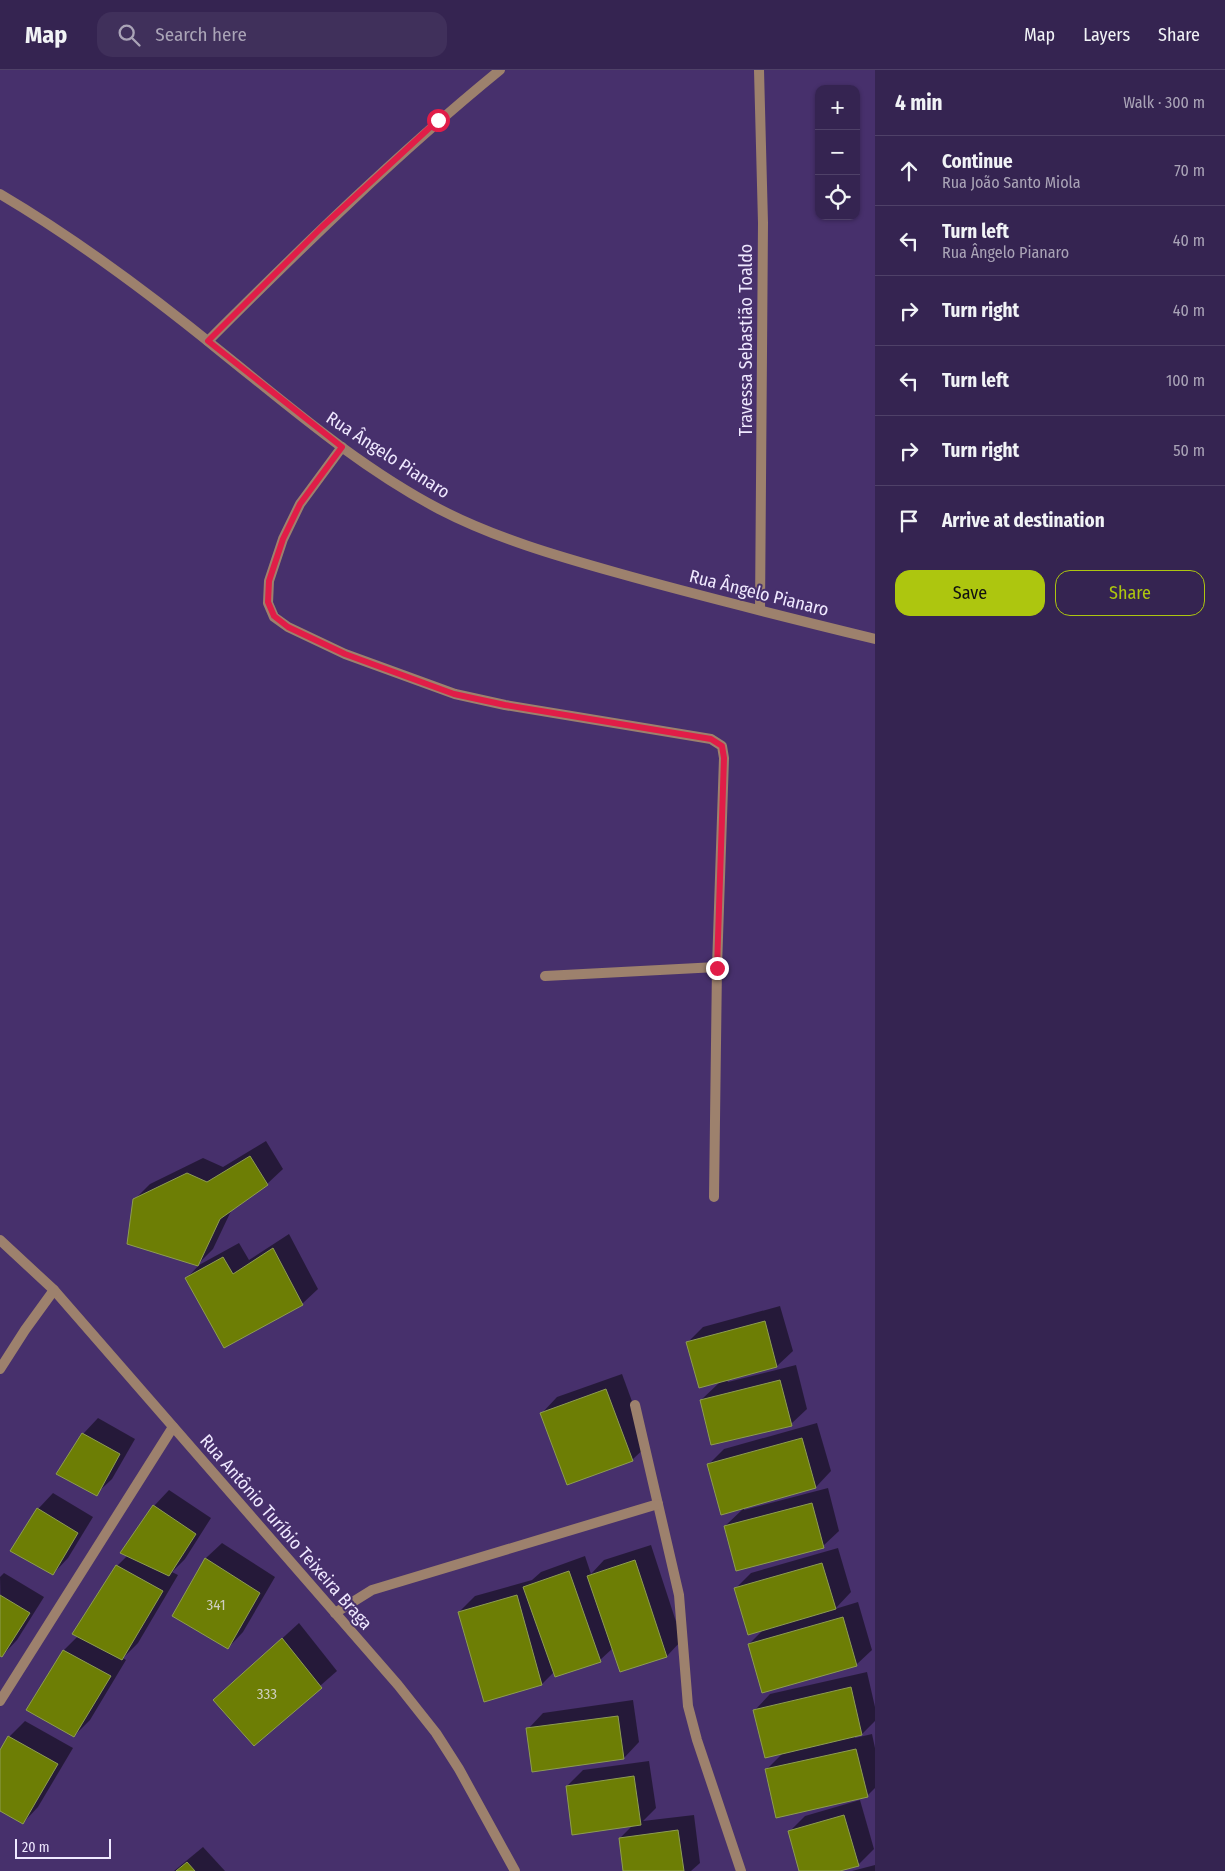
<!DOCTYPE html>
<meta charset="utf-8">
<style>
body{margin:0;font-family:"Fira Sans Condensed",sans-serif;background:#40305b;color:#f1f3f6}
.controls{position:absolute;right:15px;top:15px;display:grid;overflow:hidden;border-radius:10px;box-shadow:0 1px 4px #0004}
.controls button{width:45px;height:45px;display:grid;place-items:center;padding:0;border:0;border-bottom:1px solid #4f4168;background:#352451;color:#f1f3f6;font:25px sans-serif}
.scale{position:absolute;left:15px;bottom:12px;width:96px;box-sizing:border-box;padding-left:5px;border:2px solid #efe8ff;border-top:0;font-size:14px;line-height:18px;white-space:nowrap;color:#efe8ff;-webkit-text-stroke:4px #47306c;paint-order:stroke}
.stop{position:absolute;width:15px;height:15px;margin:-11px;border:4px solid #e11d48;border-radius:50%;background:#fff}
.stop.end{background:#e11d48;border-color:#fff;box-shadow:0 1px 5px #0008}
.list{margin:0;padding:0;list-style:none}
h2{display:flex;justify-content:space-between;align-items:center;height:65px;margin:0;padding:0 20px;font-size:21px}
h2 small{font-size:16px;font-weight:400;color:#aaa4b7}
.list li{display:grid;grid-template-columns:32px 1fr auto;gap:15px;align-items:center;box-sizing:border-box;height:70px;padding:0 20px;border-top:1px solid #4f4168}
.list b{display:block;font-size:19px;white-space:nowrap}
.list p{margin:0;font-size:16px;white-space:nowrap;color:#aaa4b7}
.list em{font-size:16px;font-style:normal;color:#aaa4b7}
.actions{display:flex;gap:10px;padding:15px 20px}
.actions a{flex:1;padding:11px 0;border:1px solid #adc60f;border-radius:15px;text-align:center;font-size:18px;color:#adc60f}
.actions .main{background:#adc60f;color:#111}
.icon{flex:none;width:28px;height:28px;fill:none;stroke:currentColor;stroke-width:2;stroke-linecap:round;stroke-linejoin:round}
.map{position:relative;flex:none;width:875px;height:1801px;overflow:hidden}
header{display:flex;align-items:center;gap:30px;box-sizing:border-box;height:70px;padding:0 25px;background:#352451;border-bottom:1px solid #4f4168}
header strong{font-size:24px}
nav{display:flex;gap:28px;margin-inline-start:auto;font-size:18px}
.search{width:350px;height:45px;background:#40305b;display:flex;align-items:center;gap:12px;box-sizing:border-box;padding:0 18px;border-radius:15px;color:#aaa4b7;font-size:19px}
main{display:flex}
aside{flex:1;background:#352451}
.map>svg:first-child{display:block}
</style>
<header>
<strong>Map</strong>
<div class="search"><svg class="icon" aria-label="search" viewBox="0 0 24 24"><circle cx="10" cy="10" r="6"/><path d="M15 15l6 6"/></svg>Search here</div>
<nav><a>Map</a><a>Layers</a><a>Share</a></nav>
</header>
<main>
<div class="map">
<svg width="875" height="1801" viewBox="0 0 875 1801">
<rect width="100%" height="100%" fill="#47306c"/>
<!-- shadow -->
<g fill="#0007">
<path d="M266 1071 283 1099 267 1114 232 1139 213 1179 198 1194 134 1130 150 1114 203 1088 223 1097Z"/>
<path d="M289 1164 318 1219 302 1234 186 1209 199 1195 239 1173 249 1190Z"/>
<path d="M780 1236 793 1281 777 1296 727 1310 728 1312 796 1295 807 1339 791 1354 701 1330 720 1312 688 1272 703 1257Z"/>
<path d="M622 1304 648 1375 632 1390 542 1343 557 1327Z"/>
<path d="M98 1348 135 1369 112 1409 96 1424 83 1364Z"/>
<path d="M817 1353 831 1401 816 1417 708 1395 724 1379Z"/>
<path d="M828 1418 839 1461 823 1476 725 1456 744 1438V1440Z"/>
<path d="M169 1420 211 1448 185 1489 172 1502 178 1505 138 1573 123 1588 126 1590 90 1650 74 1666 28 1640 64 1580 78 1566 117 1496 128 1485 154 1436Z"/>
<path d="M53 1423 93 1447 68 1488 53 1504 38 1439Z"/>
<path d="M222 1473 275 1507 243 1562 228 1578 173 1546 206 1488Z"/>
<path d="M651 1475 682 1570 667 1586 620 1601 613 1578 600 1590 554 1602 542 1614 459 1542 475 1526 532 1510 541 1502 585 1486 591 1504 604 1490Z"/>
<path d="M838 1478 851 1522 835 1539 858 1532 872 1580 856 1595 749 1574 765 1558 735 1519 751 1503Z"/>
<path d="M4 1503 44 1527 17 1570 2 1586 0 1507Z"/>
<path d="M299 1553 337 1601 254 1674 215 1630Z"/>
<path d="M867 1602 875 1637V1651L862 1664 855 1666V1668L872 1664 875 1678V1718L867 1726 766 1700 784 1682 755 1640 770 1624Z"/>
<path d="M633 1630 639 1672 624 1688 528 1659 543 1643Z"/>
<path d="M25 1651 73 1678 38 1737 23 1753 0 1739V1683L9 1667Z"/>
<path d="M649 1691 656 1738 643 1751 694 1745 700 1793 691 1801H624L620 1768 633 1755 567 1716 583 1700Z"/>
<path d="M860 1730 874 1779 858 1795 835 1801H801L789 1762 805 1746Z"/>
<path d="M203 1777 225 1801H174Z"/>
<path d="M875 1795V1801H852Z"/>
</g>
<!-- building -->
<g fill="#6d7e05" stroke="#8e9d52">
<path d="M250 1086 268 1115 220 1149 198 1196 127 1174 133 1129 187 1103 207 1112Z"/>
<path d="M273 1178 303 1235 224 1278 185 1208 223 1187 233 1204Z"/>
<path d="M765 1251 777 1297 699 1318 686 1272Z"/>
<path d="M780 1310 792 1356 711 1375 700 1330Z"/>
<path d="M606 1319 633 1391 567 1415 540 1343Z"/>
<path d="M82 1363 120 1384 97 1426 56 1404Z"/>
<path d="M802 1368 816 1418 721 1445 707 1394Z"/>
<path d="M812 1433 824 1478 736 1501 724 1456Z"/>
<path d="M153 1435 196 1464 169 1506 120 1483Z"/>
<path d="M37 1438 78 1463 53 1505 10 1481Z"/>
<path d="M205 1488 260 1523 228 1579 172 1546Z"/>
<path d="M635 1490 667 1587 620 1602 587 1506Z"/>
<path d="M822 1493 836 1539 748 1565 734 1518Z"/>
<path d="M116 1495 163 1521 122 1590 72 1564Z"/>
<path d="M569 1501 601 1592 555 1607 523 1517Z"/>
<path d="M0 1525 30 1543 2 1587 0 1586Z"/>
<path d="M517 1525 542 1615 484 1632 458 1542Z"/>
<path d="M843 1547 857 1596 762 1623 748 1574Z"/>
<path d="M282 1568 322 1618 254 1676 213 1630Z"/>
<path d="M63 1580 111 1606 74 1667 26 1640Z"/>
<path d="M851 1617 862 1665 765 1688 753 1640Z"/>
<path d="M618 1646 624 1689 532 1702 526 1658Z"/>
<path d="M8 1666 58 1694 23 1754 0 1741V1680Z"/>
<path d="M856 1679 868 1727 776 1748 765 1699Z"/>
<path d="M634 1706 641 1755 572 1765 566 1716Z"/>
<path d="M844 1745 859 1796 840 1801H799L788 1761Z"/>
<path d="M678 1760 684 1801H623L619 1768Z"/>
<path d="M187 1792 195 1801H176Z"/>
</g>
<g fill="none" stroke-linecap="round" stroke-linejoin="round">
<!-- minor -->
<g stroke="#9d816d" stroke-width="10">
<path d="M759 0 763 153 760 540"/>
<path d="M0 124C78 170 150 224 220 281 290 337 359 397 439 439 495 468 557 486 618 503 703 527 789 548 875 569"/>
<path d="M208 271C302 177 397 84 500 0"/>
<path d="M342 377 300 434 283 469 269 511 268 533 274 547 288 557 345 584 455 624 505 635 711 669 722 676 724 688 717 897 714 1127"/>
<path d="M545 906 717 897"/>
<path d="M0 1170 54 1220 398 1615 436 1663 459 1699 515 1801"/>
<path d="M0 1299 25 1260 54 1220"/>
<path d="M635 1335 679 1525 688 1636 697 1670 741 1801"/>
<path d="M335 1543 372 1520 658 1434"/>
<path d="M0 1631 173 1357"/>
</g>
</g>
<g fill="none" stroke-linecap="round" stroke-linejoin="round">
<!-- route -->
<path stroke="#e11d48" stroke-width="6" d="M438 50 322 157 208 271 342 377 300 434 283 469 269 511 268 532 274 546 288 557 345 584 454 624 505 635 711 669 722 676 724 688 717 898"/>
</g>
<g text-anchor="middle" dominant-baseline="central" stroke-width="4" stroke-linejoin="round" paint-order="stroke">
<!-- number labels -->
<g font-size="15" fill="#cecec0">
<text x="216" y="1535">341</text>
<text x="267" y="1624">333</text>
</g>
<!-- street labels -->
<g font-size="18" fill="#efe8ff" stroke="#47306c">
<text transform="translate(746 270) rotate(-90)">Travessa Sebastião Toaldo</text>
<text transform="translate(388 385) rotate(33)">Rua Ângelo Pianaro</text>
<text transform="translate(759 523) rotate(14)">Rua Ângelo Pianaro</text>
<text transform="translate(286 1462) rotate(49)">Rua Antônio Turíbio Teixeira Braga</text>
</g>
</g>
</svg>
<div class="controls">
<button>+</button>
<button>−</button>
<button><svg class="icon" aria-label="locate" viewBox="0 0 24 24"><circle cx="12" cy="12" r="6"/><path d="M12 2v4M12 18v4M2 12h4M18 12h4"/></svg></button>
</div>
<div class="scale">20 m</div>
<div class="stop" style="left:438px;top:50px"></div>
<div class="stop end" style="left:717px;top:898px"></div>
</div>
<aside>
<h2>4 min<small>Walk · 300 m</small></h2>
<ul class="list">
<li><svg class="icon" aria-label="ahead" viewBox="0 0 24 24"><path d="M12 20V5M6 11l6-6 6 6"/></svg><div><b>Continue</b><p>Rua João Santo Miola</p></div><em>70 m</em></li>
<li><svg class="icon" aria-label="left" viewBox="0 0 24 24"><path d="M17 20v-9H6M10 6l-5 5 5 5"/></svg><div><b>Turn left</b><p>Rua Ângelo Pianaro</p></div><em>40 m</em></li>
<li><svg class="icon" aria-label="right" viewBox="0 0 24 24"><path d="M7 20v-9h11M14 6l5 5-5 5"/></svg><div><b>Turn right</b></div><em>40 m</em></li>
<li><svg class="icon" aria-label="left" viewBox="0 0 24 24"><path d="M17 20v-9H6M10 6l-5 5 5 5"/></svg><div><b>Turn left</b></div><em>100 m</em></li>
<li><svg class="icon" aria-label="right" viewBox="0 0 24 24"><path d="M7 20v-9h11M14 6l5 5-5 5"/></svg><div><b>Turn right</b></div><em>50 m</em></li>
<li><svg class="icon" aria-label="arrive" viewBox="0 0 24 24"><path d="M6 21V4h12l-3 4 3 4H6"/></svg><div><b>Arrive at destination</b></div></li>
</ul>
<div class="actions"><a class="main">Save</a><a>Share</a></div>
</aside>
</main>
